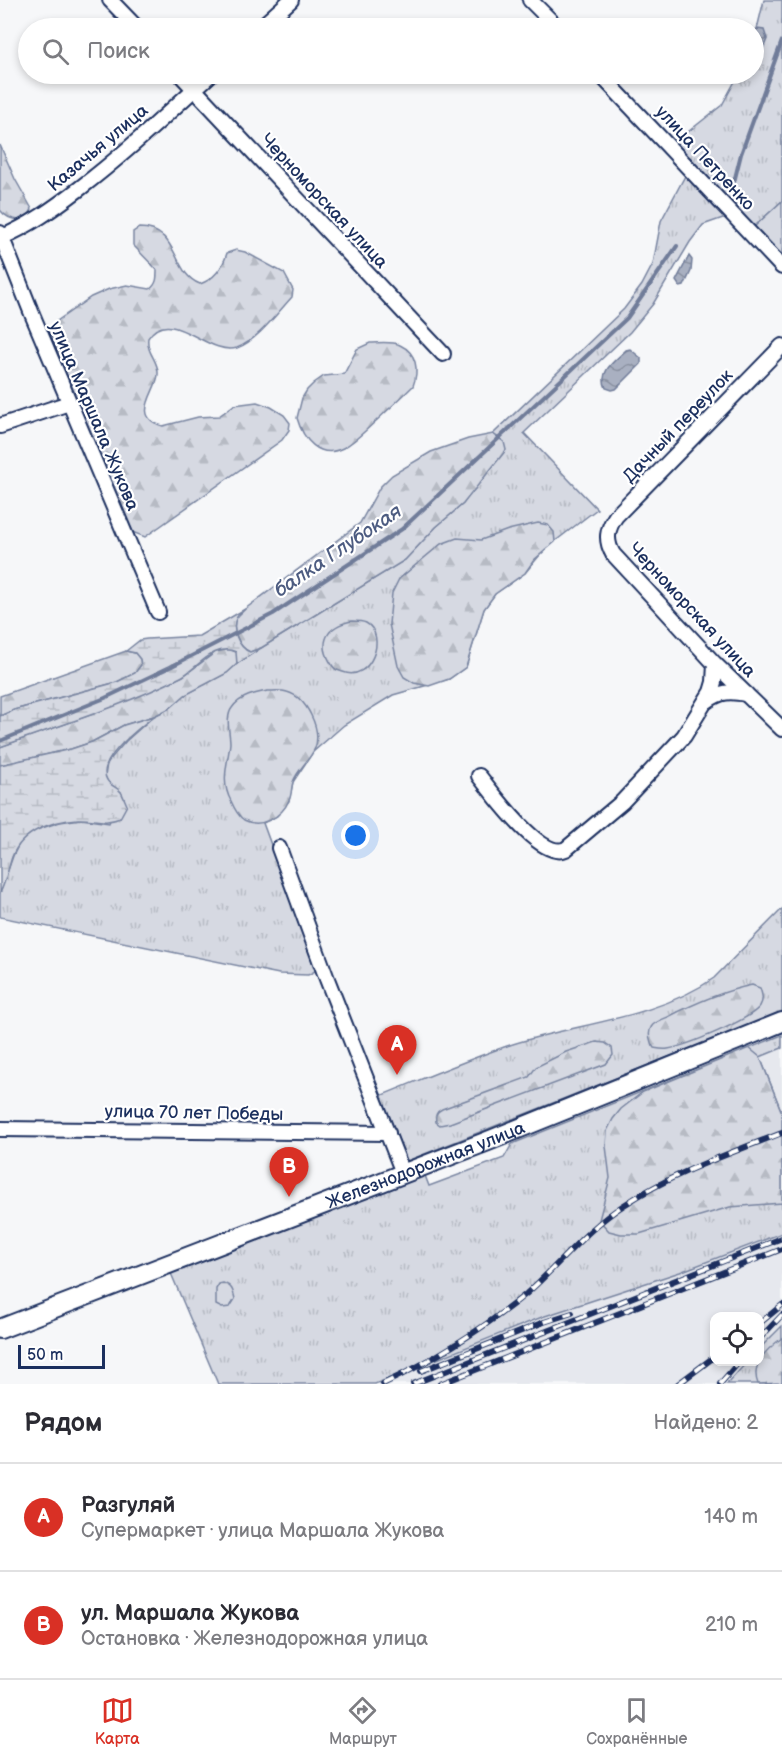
<!DOCTYPE html>
<html lang="ru">
<meta charset="utf-8">
<style>
body{margin:0;font-family:"Balsamiq Sans",sans-serif;background:#f7f7f7;color:#2b2b33}
.controls{position:absolute;right:18px;bottom:18px;display:grid;overflow:hidden;border-radius:12px;box-shadow:0 3px 9px #0003}
.controls button{width:54px;height:54px;display:grid;place-items:center;padding:0;border:0;border-bottom:2px solid #e1e1e2;background:#fff;color:#2b2b33;font:30px sans-serif}
.scale{position:absolute;left:18px;bottom:15px;width:87px;box-sizing:border-box;padding-left:6px;border:3px solid #1b2f5e;border-top:0;font-size:16px;line-height:21px;white-space:nowrap;color:#1b2f5e;-webkit-text-stroke:4px #fff;paint-order:stroke}
.you{position:absolute;left:356px;top:836px;width:21px;height:21px;margin:-15px;border:4px solid #fff;border-radius:50%;background:#1a73e8;box-shadow:0 0 0 9px #1a73e833}
.badge{display:grid;place-items:center;width:39px;height:39px;border-radius:50%;background:#d93025;color:#fff;font-size:20px;font-weight:700}
.pin{position:absolute;translate:-50% -50px;filter:drop-shadow(0 2px 3px #0008)}
.pin::after{content:'';position:absolute;top:32px;width:21px;height:18px;background:inherit;clip-path:polygon(0 0,100% 0,50% 100%)}
.list{margin:0;padding:0;list-style:none}
h2{display:flex;justify-content:space-between;align-items:center;height:78px;margin:0;padding:0 24px;font-size:26px}
h2 small{font-size:20px;font-weight:400;color:#7c7c81}
.list li{display:grid;grid-template-columns:39px 1fr auto;gap:18px;align-items:center;box-sizing:border-box;height:108px;padding:0 24px;border-top:2px solid #e1e1e2}
.list b{display:block;font-size:22px;white-space:nowrap}
.list p{margin:0;font-size:20px;white-space:nowrap;color:#7c7c81}
.list em{font-size:20px;font-style:normal;color:#7c7c81}
.icon{flex:none;width:33px;height:33px;fill:none;stroke:currentColor;stroke-width:2;stroke-linecap:round;stroke-linejoin:round}
.map{position:relative;flex:none;width:782px;height:1384px;overflow:hidden}
.search{position:absolute;background:#fff;box-shadow:0 3px 9px #0003;left:18px;right:18px;top:18px;height:66px;display:flex;align-items:center;gap:15px;box-sizing:border-box;padding:0 21px;border-radius:33px;color:#7c7c81;font-size:22px}
.sheet{height:294px;background:#fff}
nav{display:flex;justify-content:space-around;align-items:center;box-sizing:border-box;height:84px;border-top:2px solid #e1e1e2;background:#fff;font-size:16px;color:#7c7c81}
nav a{display:grid;justify-items:center;gap:3px}
nav .on{color:#d93025}
.map>svg:first-child{display:block}
</style>
<div class="map">
<svg width="782" height="1384" viewBox="0 0 782 1384">
<defs>
<pattern id="grass-tufts" width="24" height="20" patternUnits="userSpaceOnUse" patternTransform="scale(1.5)"><rect width="24" height="20" fill="#d6d9e2"/><path d="M3 7l-1-3M5 7V3M7 7l1-3M15 17l-1-3M17 17v-4M19 17l1-3" fill="none" stroke="#b7bbc4"/></pattern>
<pattern id="forest-firs" width="22" height="20" patternUnits="userSpaceOnUse" patternTransform="scale(1.5)"><rect width="22" height="20" fill="#d6d9e2"/><path d="M5 1l3.5 6h-7zM16 11l3.5 6h-7z" fill="#b7bbc4"/></pattern>
<pattern id="wetland-marsh" width="20" height="14" patternUnits="userSpaceOnUse" patternTransform="scale(1.5)"><rect width="20" height="14" fill="#d6d9e2"/><path d="M1 5h8M5 5V1M11 12h8M15 12V8" fill="none" stroke="#b7bbc4"/></pattern>
<pattern id="water-waves" width="16" height="10" patternUnits="userSpaceOnUse" patternTransform="scale(1.5)"><rect width="16" height="10" fill="#a9b0c1"/><path d="M0 5q4-4 8 0t8 0" fill="none" stroke="#8990a0"/></pattern>
</defs>
<rect width="100%" height="100%" fill="#f6f7f9"/>
<filter id="ink" filterUnits="userSpaceOnUse"><feTurbulence type="fractalNoise" baseFrequency=".0167" numOctaves="2"/><feDisplacementMap in="SourceGraphic" scale="12" xChannelSelector="R" yChannelSelector="G"/><feConvolveMatrix kernelMatrix="1 2 1 2 8 2 1 2 1" color-interpolation-filters="sRGB"/></filter>
<g filter="url(#ink)">
<!-- built -->
<g fill="#e6e8ee">
<path d="M782 1048V1113L760 1057Z"/>
<path d="M782 1233V1326L760 1348V1316H714V1362H747L727 1384H375L542 1317 680 1272Z"/>
</g>
<!-- grass -->
<g fill="url(#grass-tufts)" stroke="#7884a0" stroke-width="1.5">
<path d="M764 0H782V201L754 227 674 143 722 105 739 74H754V32L757 29Z"/>
<path d="M686 174 726 217 703 225 690 242 653 304 630 332 524 433 597 509 545 549 525 573 495 594 484 609 466 667 449 679 393 695 344 725 313 752 293 782 289 801 277 816 263 823 317 970 308 975 279 974 0 917V893L13 856 20 842 33 831 60 822 81 819 109 823 121 792 108 782 105 777 107 763 126 741 154 716 170 708 185 695 227 673 237 664 261 648 405 560 436 527 463 504 504 442 493 434 624 309 642 285 653 264 661 221Z"/>
<path d="M782 909V1012L407 1161 380 1096C422 1079 464 1061 507 1046 575 1023 654 1020 714 978Z"/>
<path d="M782 1035V1048L760 1057 782 1113V1233L680 1272 542 1317 375 1384H218L170 1271 424 1173 429 1186 504 1158 512 1144Z"/>
<path d="M782 1326V1384H727L747 1362H760V1348Z"/>
</g>
<!-- forest -->
<g fill="url(#forest-firs)" stroke="#7884a0" stroke-width="1.5">
<path d="M0 145 15 179 32 209C26 225 9 221 0 210Z"/>
<path d="M139 228C180 228 171 273 200 284 214 279 223 267 227 253L236 250 245 252 284 273 293 290 292 297C278 312 257 341 237 348 208 357 170 304 148 338 146 353 159 361 158 374 158 390 129 417 163 426L198 417 219 416 234 405 257 402 271 407 284 415 290 423 289 430 282 440 145 537 132 532 129 526 50 334 57 321 91 297 109 289 127 285 150 289C157 284 157 278 157 270L133 245V232Z"/>
<path d="M370 343C379 343 392 341 400 345 417 353 419 370 413 386 401 398 388 410 376 421 366 430 355 442 343 448 319 460 303 439 297 418L302 398 307 390 314 383 324 376 344 374 357 349Z"/>
<path d="M493 434 504 442 506 450 463 504 436 527 405 560 261 648 250 652C239 648 230 628 237 617 239 614 242 612 245 609L360 523 380 487 392 475 431 452 468 439Z"/>
<path d="M538 523 548 525 554 532 555 542 534 560 525 573 495 594 484 609 466 667 449 679 429 686 414 683 404 677 398 666 389 624 392 593 399 579 441 544 457 538 481 540 508 530Z"/>
<path d="M352 621C355 621 362 621 366 623 388 635 371 683 343 672 337 670 335 670 332 665 317 642 327 626 352 621Z"/>
<path d="M230 649 237 652V664L227 673 185 695 170 708 154 716 124 725 92 742 71 749 0 765V747L93 714 142 694 183 676 216 652Z"/>
<path d="M126 651 135 653 140 659 141 665 135 673 117 682 14 710 0 716V696Z"/>
<path d="M268 691C274 691 281 690 287 692 306 697 322 729 315 748 310 760 297 770 293 782 291 788 292 795 289 800 282 817 261 829 244 820 238 816 234 808 231 801 220 781 228 764 230 743 230 733 225 717 232 708 240 696 256 693 268 691Z"/>
<path d="M752 985 760 988C762 994 764 1000 760 1006 750 1020 686 1046 668 1049 663 1050 659 1049 654 1048 650 1043 647 1032 652 1026 655 1022 663 1019 668 1017 695 1003 723 991 752 985Z"/>
<path d="M596 1042 605 1043 612 1048 613 1055 606 1064 450 1123 440 1125 436 1122C435 1115 436 1112 442 1109L529 1077 536 1067 566 1052Z"/>
<path d="M749 1048 760 1057 782 1113V1203L730 1207 639 1234H621L609 1231 599 1220 610 1178 606 1146 607 1131 613 1119 621 1109 643 1092Z"/>
<path d="M223 1283C232 1286 233 1290 235 1299L230 1307 222 1308 216 1305V1289L219 1284Z"/>
<path d="M782 1338V1383L758 1384C750 1364 767 1349 782 1338Z"/>
</g>
<!-- wetland -->
<g fill="url(#wetland-marsh)" stroke="#7884a0" stroke-width="1.5">
<path d="M245 609C242 612 239 614 237 617 230 628 239 648 250 652L261 648 237 664 236 652C214 642 198 668 181 677 124 706 60 725 0 747V716L14 710 117 682 135 673 141 665 140 659 135 653 126 651 140 640 147 639 199 636Z"/>
<path d="M154 716C141 727 95 760 107 780 110 786 117 787 121 792 123 795 125 801 127 805L120 818C103 825 94 818 78 819 52 821 22 831 12 857 8 869 6 881 0 893V765L71 749 92 742 124 725Z"/>
</g>
<!-- garden -->
<path fill="#d6d9e2" stroke="#7884a0" stroke-width="1.5" d="M782 201V257L754 227Z"/>
<!-- water -->
<g fill="url(#water-waves)" stroke="#707c99" stroke-width="1.5">
<path d="M757 29 764 30 767 39 754 72V32Z"/>
<path d="M689 256 692 260 691 271 684 286 680 287 676 281Z"/>
<path d="M630 349 641 358V364L616 389 612 390 606 388C598 371 615 361 626 350Z"/>
</g>
<g fill="none" stroke-linecap="round" stroke-linejoin="round">
<!-- stream -->
<g stroke="#707c99" stroke-width="4">
<path d="M732 190 741 154 782 41"/>
<path d="M0 741 105 698 170 667 273 614 402 529 627 318 677 246"/>
</g>
<defs>
<g id="minor">
<path d="M110 0 137 28"/>
<path d="M530 0 558 28"/>
<path d="M260 28 291 0"/>
<path d="M180 74 443 354"/>
<path d="M600 74 782 267"/>
<path d="M0 233 32 314 158 612"/>
<path d="M0 238C29 226 54 208 79 189 125 154 168 113 211 74"/>
<path d="M782 346 616 516C607 529 605 540 613 554L715 664 782 729"/>
<path d="M0 426 69 403"/>
<path d="M707 701C721 691 730 691 746 694"/>
<path d="M479 776C494 794 541 861 566 849L622 802 684 736 711 692 714 682 715 664"/>
<path d="M279 848 327 979 403 1173"/>
<path d="M0 1129 388 1133"/>
</g>
<g id="major">
<path id="s1" d="M0 1329 488 1141 782 1022"/>
</g>
</defs>
<!-- minor casing -->
<use href="#minor" stroke="#1b2f5e" stroke-width="18"/>
<!-- major casing -->
<use href="#major" stroke="#1b2f5e" stroke-width="22"/>
<!-- minor -->
<use href="#minor" stroke="#fff" stroke-width="14"/>
<!-- major -->
<use href="#major" stroke="#fff" stroke-width="18"/>
<defs>
<g id="rail">
<path d="M760 1323 782 1305"/>
<path d="M760 1338 782 1315"/>
<path d="M421 1371 544 1322 572 1313"/>
<path d="M383 1384C433 1360 483 1329 526 1294 559 1265 586 1229 624 1205 673 1173 728 1154 782 1133"/>
<path d="M413 1384 782 1238"/>
<path d="M440 1384 782 1249"/>
<path d="M678 1384 714 1357"/>
<path d="M720 1384 739 1362"/>
</g>
</defs>
<!-- rail casing -->
<use href="#rail" stroke="#1b2f5e" stroke-width="6"/>
<!-- rail -->
<use href="#rail" stroke="#fff" stroke-width="4" stroke-dasharray="11" stroke-linecap="butt"/>
</g>
</g>
<g text-anchor="middle" dominant-baseline="central" stroke-width="4.5" stroke-linejoin="round" paint-order="stroke">
<!-- street labels -->
<g font-size="18" fill="#1b2f5e" stroke="#fff">
<text transform="translate(98 148) rotate(-40)">Казачья улица</text>
<text transform="translate(705 158) rotate(47)">улица Петренко</text>
<text transform="translate(324 201) rotate(47)">Черноморская улица</text>
<text transform="translate(94 416) rotate(67)">улица Маршала Жукова</text>
<text transform="translate(678 426) rotate(-46)">Дачный переулок</text>
<text transform="translate(692 610) rotate(47)">Черноморская улица</text>
<text transform="translate(194 1113) rotate(1)">улица 70 лет Победы</text>
<text stroke="none"><textPath href="#s1" startOffset="456">Железнодорожная улица</textPath></text>
</g>
<!-- water labels -->
<g font-size="20" font-style="italic" fill="#4d5c81" stroke="#fff">
<text transform="translate(338 551) rotate(-34)">балка Глубокая</text>
</g>
</g>
</svg>
<div class="controls">
<button><svg class="icon" aria-label="locate" viewBox="0 0 24 24"><circle cx="12" cy="12" r="6"/><path d="M12 2v4M12 18v4M2 12h4M18 12h4"/></svg></button>
</div>
<div class="scale">50 m</div>
<div class="you"></div>
<div class="pin badge" style="left:397px;top:1075px">A</div>
<div class="pin badge" style="left:289px;top:1197px">B</div>
<div class="search"><svg class="icon" aria-label="search" viewBox="0 0 24 24"><circle cx="10" cy="10" r="6"/><path d="M15 15l6 6"/></svg>Поиск</div>
</div>
<section class="sheet">
<h2>Рядом<small>Найдено: 2</small></h2>
<ul class="list">
<li><span class="badge">A</span><div><b>Разгуляй</b><p>Супермаркет · улица Маршала Жукова</p></div><em>140 m</em></li>
<li><span class="badge">B</span><div><b>ул. Маршала Жукова</b><p>Остановка · Железнодорожная улица</p></div><em>210 m</em></li>
</ul>
</section>
<nav>
<a class="on"><svg class="icon" aria-label="map" viewBox="0 0 24 24"><path d="M3 6l6-2 6 2 6-2v14l-6 2-6-2-6 2zM9 4v14M15 6v14"/></svg>Карта</a>
<a><svg class="icon" aria-label="directions" viewBox="0 0 24 24"><path d="M12 3l9 9-9 9-9-9zM9 14v-3h6M13 9l2 2-2 2"/></svg>Маршрут</a>
<a><svg class="icon" aria-label="saved" viewBox="0 0 24 24"><path d="M7 4h10v16l-5-4-5 4z"/></svg>Сохранённые</a>
</nav>
